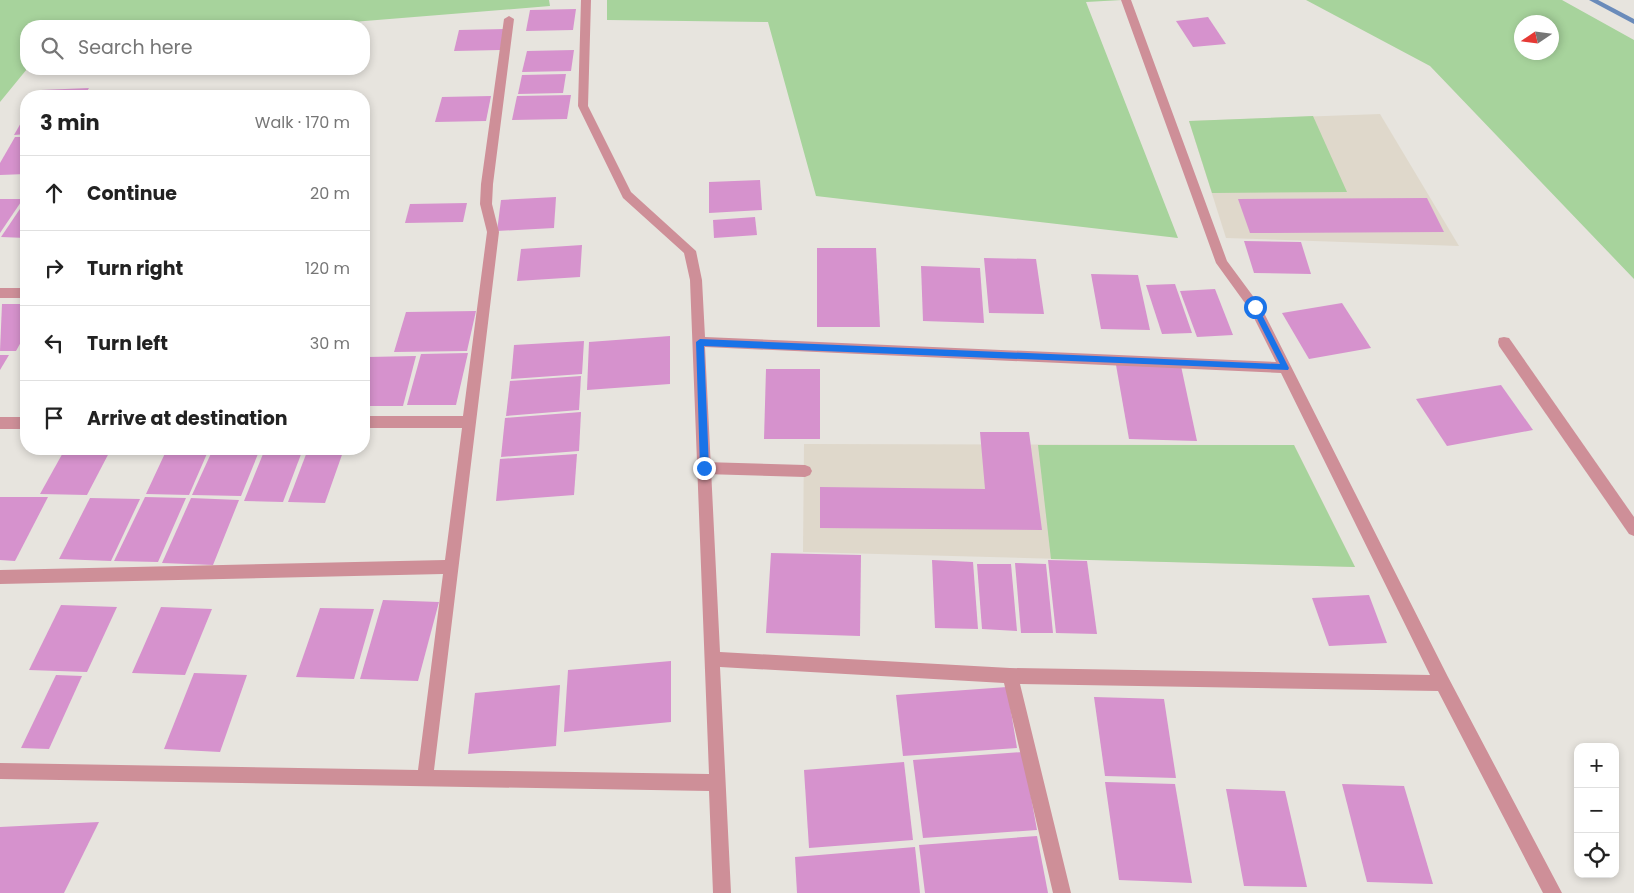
<!DOCTYPE html>
<meta charset="utf-8">
<style>
body{margin:0;font-family:Poppins,sans-serif;background:#f6f6f6;color:#222}
.controls{position:absolute;right:15px;bottom:15px;display:grid;overflow:hidden;border-radius:10px;box-shadow:0 2px 8px #0003}
.controls button{width:45px;height:45px;display:grid;place-items:center;padding:0;border:0;border-bottom:1px solid #e0e0e0;background:#fff;color:#222;font:25px sans-serif}
.compass{position:absolute;left:1514px;top:15px;width:45px;height:45px;border-radius:50%;background:#fff;box-shadow:0 2px 8px #0003;rotate:257deg}
.stop{position:absolute;width:15px;height:15px;margin:-11px;border:4px solid #1a73e8;border-radius:50%;background:#fff}
.stop.end{background:#1a73e8;border-color:#fff;box-shadow:0 1px 5px #0008}
.list{margin:0;padding:0;list-style:none}
h2{display:flex;justify-content:space-between;align-items:center;height:65px;margin:0;padding:0 20px;font-size:21px}
h2 small{font-size:16px;font-weight:400;color:#767676}
.list li{display:grid;grid-template-columns:32px 1fr auto;gap:15px;align-items:center;box-sizing:border-box;height:75px;padding:0 20px;border-top:1px solid #e0e0e0}
.list b{display:block;font-size:19px;white-space:nowrap}
.list em{font-size:16px;font-style:normal;color:#767676}
.icon{flex:none;width:28px;height:28px;fill:none;stroke:currentColor;stroke-width:2;stroke-linecap:round;stroke-linejoin:round}
.map{position:relative;flex:none;width:1634px;height:893px;overflow:hidden}
.search{position:absolute;background:#fff;box-shadow:0 2px 8px #0003;left:20px;top:20px;width:350px;height:55px;display:flex;align-items:center;gap:12px;box-sizing:border-box;padding:0 18px;border-radius:20px;color:#767676;font-size:19px}
.panel{position:absolute;background:#fff;box-shadow:0 2px 8px #0003;left:20px;top:90px;width:350px;height:365px;border-radius:20px}
.map>svg:first-child{display:block}
</style>
<div class="map">
<svg width="1634" height="893" viewBox="0 0 1634 893">
<rect width="100%" height="100%" fill="#e7e4de"/>
<!-- built -->
<g fill="#dfd8cb">
<path d="M1380 114 1459 246 1226 238 1189 121Z"/>
<path d="M804 444 1294 445 1355 567 803 552Z"/>
</g>
<!-- green -->
<g fill="#a7d39c" fill-rule="evenodd">
<path d="M0 0H549L550 6 303 26H26L27 69 0 102Z"/>
<path d="M607 0H1122L1086 2 1178 238 816 196 768 22 607 20Z"/>
<path d="M1306 0H1562L1634 40V279L1430 66ZM1552 22V52H1522V22Z"/>
<path d="M1313 116 1347 192 1212 193 1189 121Z"/>
<path d="M1038 445H1294L1355 567 1051 559Z"/>
</g>
<g fill="none" stroke-linecap="round" stroke-linejoin="round">
<!-- stream -->
<path fill="#6a8bba" fill-rule="evenodd" d="M1589 0H1598L1634 19V24Z"/>
</g>
<!-- building -->
<g fill="#d692cd">
<path d="M576 9 573 30 526 31 530 10Z"/>
<path d="M1208 17 1226 44 1193 47 1176 21Z"/>
<path d="M505 29 500 50 454 51 459 30Z"/>
<path d="M574 50 571 71 522 72 527 51Z"/>
<path d="M566 74 563 93 518 94 522 75Z"/>
<path d="M89 88 84 96H37L41 90Z"/>
<path d="M571 95 567 119 512 120 517 96Z"/>
<path d="M491 96 486 121 435 122 442 97Z"/>
<path d="M26 114V134L14 135Z"/>
<path d="M15 137H26V174L0 175V163Z"/>
<path d="M760 180 762 210 709 213V182Z"/>
<path d="M556 197 554 228 497 231 501 200Z"/>
<path d="M1427 198 1444 232 1250 233 1238 199Z"/>
<path d="M0 199H23L0 233Z"/>
<path d="M26 200V238L1 237Z"/>
<path d="M467 203 463 222 405 223 410 204Z"/>
<path d="M755 217 757 235 714 238 713 220Z"/>
<path d="M1244 241 1301 242 1311 274 1254 273Z"/>
<path d="M582 245 580 277 517 281 521 249Z"/>
<path d="M817 248H876L880 327H817Z"/>
<path d="M984 258 1036 259 1044 314 989 313Z"/>
<path d="M921 266 980 268 984 323 923 321Z"/>
<path d="M1091 274 1138 275 1150 330 1101 329Z"/>
<path d="M1175 284 1192 333 1162 334 1146 285Z"/>
<path d="M1215 289 1233 335 1197 337 1180 291Z"/>
<path d="M1342 303 1371 348 1309 359 1282 313Z"/>
<path d="M2 304H26V333L16 351H0Z"/>
<path d="M476 311 467 351 394 352 406 312Z"/>
<path d="M670 336V384L587 390 589 342Z"/>
<path d="M584 341 582 374 511 379 514 345Z"/>
<path d="M468 353 456 405H407L421 354Z"/>
<path d="M0 355H9L0 370Z"/>
<path d="M416 356 403 406H364V371L368 357Z"/>
<path d="M1116 365 1181 366 1197 441 1129 439Z"/>
<path d="M766 369H820V439H764Z"/>
<path d="M581 376 579 410 506 416 510 381Z"/>
<path d="M1501 385 1533 430 1447 446 1416 399Z"/>
<path d="M581 412 579 451 501 457 505 418Z"/>
<path d="M980 432H1029L1042 530 820 528V487L985 489Z"/>
<path d="M65 449H111L87 495 40 494Z"/>
<path d="M167 449H209L189 495 146 494Z"/>
<path d="M213 449H260L241 496 192 495Z"/>
<path d="M265 449H303L283 502 244 501Z"/>
<path d="M308 449H344L325 503 288 502Z"/>
<path d="M577 454 574 495 496 501 500 459Z"/>
<path d="M0 497H48L15 561 0 560Z"/>
<path d="M145 497 186 498 158 562 114 561Z"/>
<path d="M90 498 140 499 111 561 59 559Z"/>
<path d="M191 498 239 500 213 565 162 563Z"/>
<path d="M771 553 861 555 860 636 766 633Z"/>
<path d="M932 560 973 562 978 629 935 628Z"/>
<path d="M1048 560 1087 561 1097 634 1056 633Z"/>
<path d="M1015 563 1046 564 1053 633H1021Z"/>
<path d="M977 564H1011L1017 631 982 629Z"/>
<path d="M1369 595 1387 643 1329 646 1312 598Z"/>
<path d="M383 600 439 602 418 681 360 679Z"/>
<path d="M61 605 117 607 87 672 29 670Z"/>
<path d="M161 607 212 609 185 675 132 673Z"/>
<path d="M320 608 374 609 354 679 296 677Z"/>
<path d="M671 661V722L564 732 568 670Z"/>
<path d="M194 673 247 675 220 752 164 749Z"/>
<path d="M56 675 82 676 49 749 21 748Z"/>
<path d="M560 685 556 746 468 754 475 693Z"/>
<path d="M1007 687 1017 748 903 756 896 695Z"/>
<path d="M1094 697 1164 699 1176 778 1105 776Z"/>
<path d="M1023 752 1037 830 923 838 913 760Z"/>
<path d="M904 762 913 840 809 848 804 770Z"/>
<path d="M1105 782 1175 784 1192 883 1119 880Z"/>
<path d="M1342 784 1404 786 1433 884 1367 882Z"/>
<path d="M1226 789 1285 791 1307 887 1244 886Z"/>
<path d="M99 822 64 893H0V827Z"/>
<path d="M1037 836 1048 893H925L919 845Z"/>
<path d="M915 847 920 893H797L795 857Z"/>
</g>
<g fill="none" stroke-linecap="round" stroke-linejoin="round">
<!-- service -->
<path fill="#ce8f98" fill-rule="evenodd" d="M704 462 805 465 810 467 812 471 810 475 805 477 704 474 699 472 697 468 699 464Z"/>
<!-- minor -->
<g fill="#ce8f98" fill-rule="evenodd">
<path d="M581 0H591L588 106 631 192 696 251 702 280 705 337 1276 362 1250 310 1216 263 1121 0H1131L1227 261 1261 307 1448 677 1562 893H1543L1438 691 1020 684 1071 893H1053L1004 683 720 667 731 893H713L709 791 0 779V763L418 770 443 574 0 584V570L445 560 462 428H364V416H463L487 232 480 204 481 184 504 19 509 16 514 19 493 184 492 204 499 232 434 770 709 774 690 280 684 253 623 198 578 106ZM705 347 1281 373 1430 675 1010 668 720 652Z"/>
<rect x="0" y="288" width="26" height="10"/>
<path d="M1504 337 1509 338 1634 517V536L1629 534 1499 346 1498 342 1499 338Z"/>
<rect x="0" y="417" width="26" height="12"/>
</g>
</g>
<!-- route -->
<path fill="#1a73e8" d="M1252 305H1257L1289 368 1288 370 704 346 709 468 704 472 700 468 696 342 700 339 1280 364 1251 307Z"/>
</svg>
<div class="controls">
<button>+</button>
<button>−</button>
<button><svg class="icon" aria-label="locate" viewBox="0 0 24 24"><circle cx="12" cy="12" r="6"/><path d="M12 2v4M12 18v4M2 12h4M18 12h4"/></svg></button>
</div>
<svg class="compass" viewBox="-18 -18 36 36"><path d="M0-13l5 13h-10z" fill="#e53935"/><path d="M0 13l5-13h-10z" fill="#767676"/></svg>
<div class="stop" style="left:1255px;top:307px"></div>
<div class="stop end" style="left:704px;top:468px"></div>
<div class="search"><svg class="icon" aria-label="search" viewBox="0 0 24 24"><circle cx="10" cy="10" r="6"/><path d="M15 15l6 6"/></svg>Search here</div>
<section class="panel">
<h2>3 min<small>Walk · 170 m</small></h2>
<ul class="list">
<li><svg class="icon" aria-label="ahead" viewBox="0 0 24 24"><path d="M12 20V5M6 11l6-6 6 6"/></svg><div><b>Continue</b></div><em>20 m</em></li>
<li><svg class="icon" aria-label="right" viewBox="0 0 24 24"><path d="M7 20v-9h11M14 6l5 5-5 5"/></svg><div><b>Turn right</b></div><em>120 m</em></li>
<li><svg class="icon" aria-label="left" viewBox="0 0 24 24"><path d="M17 20v-9H6M10 6l-5 5 5 5"/></svg><div><b>Turn left</b></div><em>30 m</em></li>
<li><svg class="icon" aria-label="arrive" viewBox="0 0 24 24"><path d="M6 21V4h12l-3 4 3 4H6"/></svg><div><b>Arrive at destination</b></div></li>
</ul>
</section>
</div>
